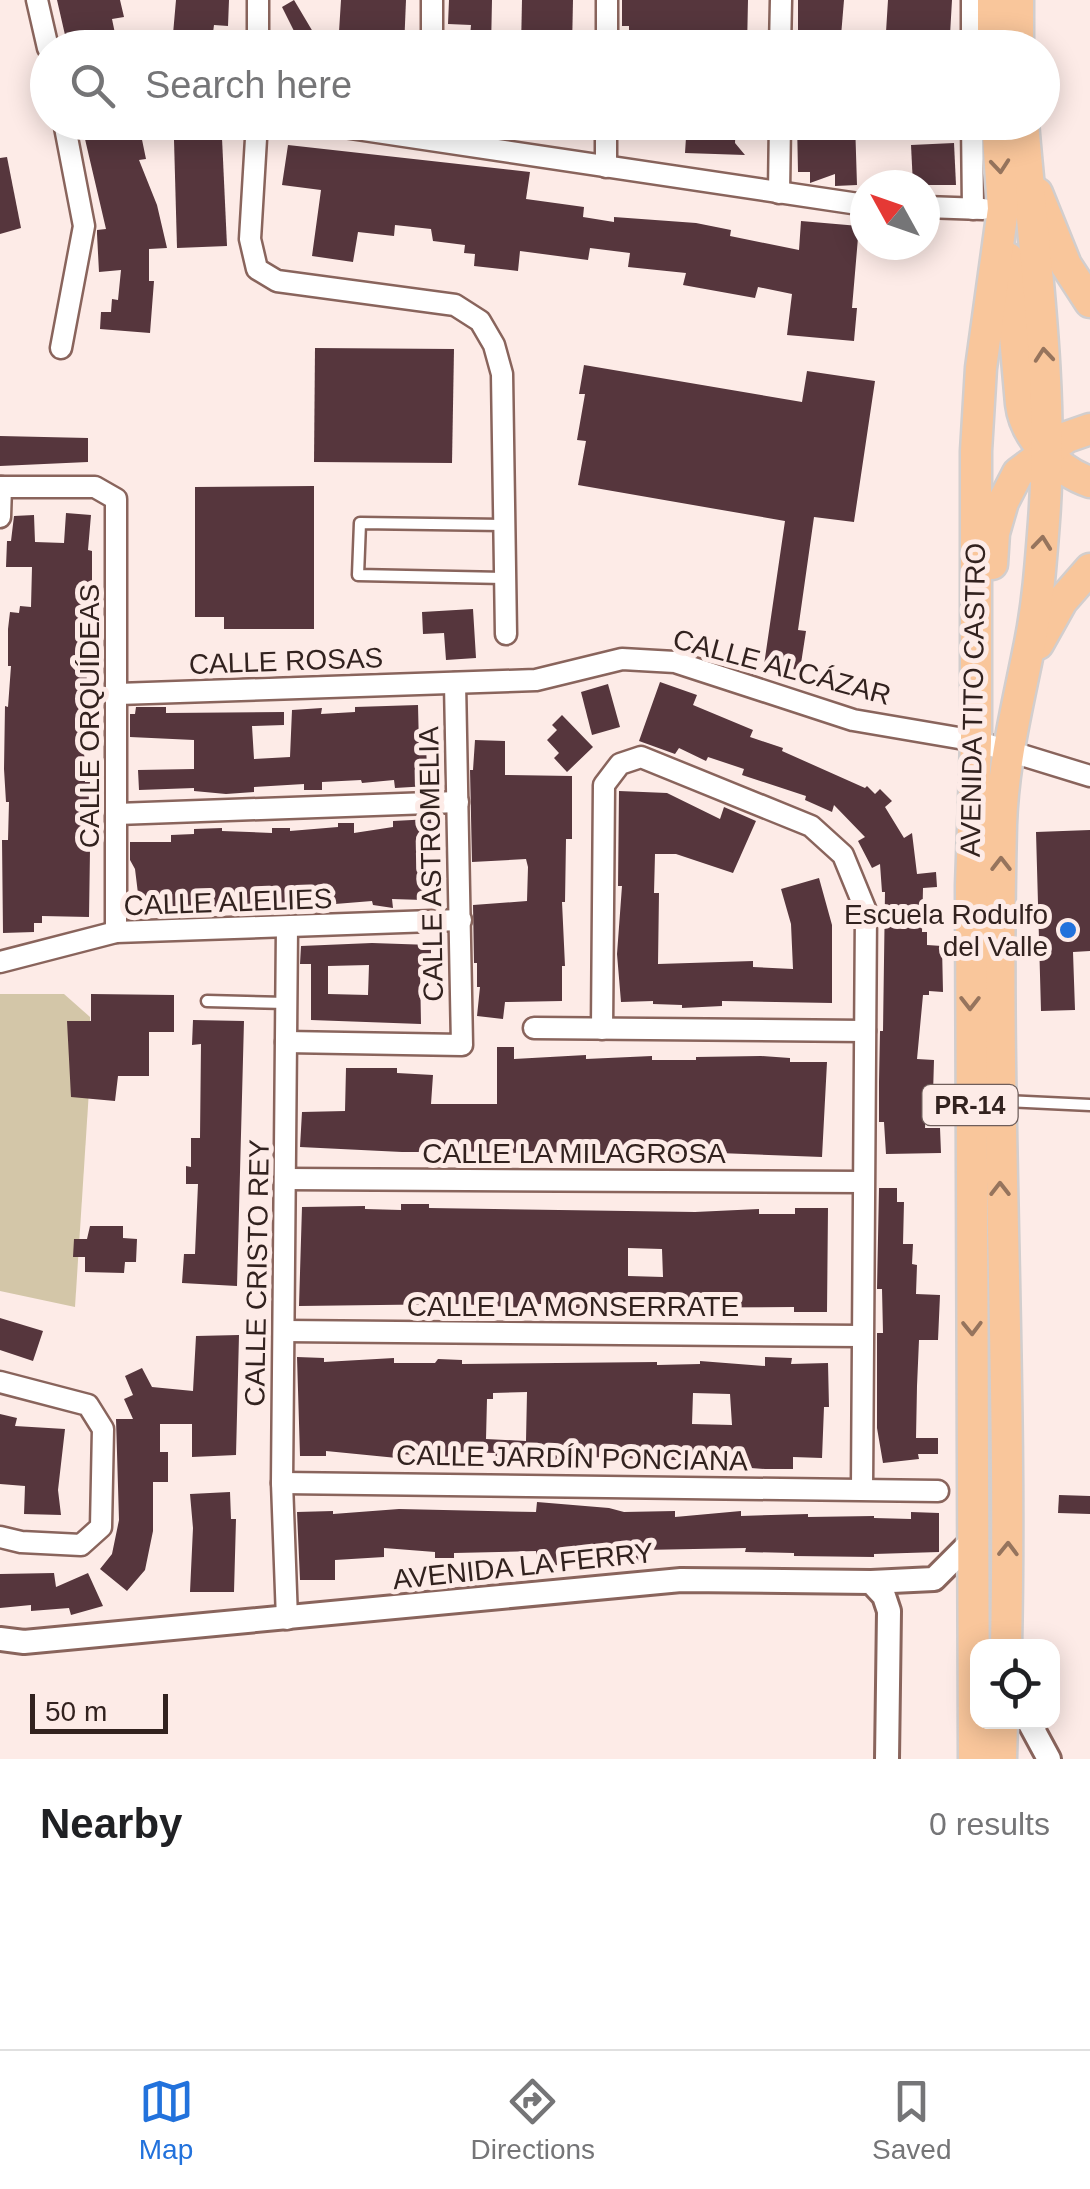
<!DOCTYPE html>
<meta charset="utf-8">
<style>
body{margin:0;font-family:Arial,sans-serif;background:#f6f6f6;color:#202124}
.controls{position:absolute;right:30px;bottom:30px;display:grid;overflow:hidden;border-radius:20px;box-shadow:0 5px 25px #0003}
.controls button{width:90px;height:90px;display:grid;place-items:center;padding:0;border:0;border-bottom:2px solid #e0e0e0;background:#fff;color:#202124;font:50px sans-serif}
.compass{position:absolute;left:850px;top:170px;width:90px;height:90px;border-radius:50%;background:#fff;box-shadow:0 5px 25px #0003;rotate:310deg}
.scale{position:absolute;left:30px;bottom:25px;width:138px;box-sizing:border-box;padding-left:10px;border:5px solid #32221f;border-top:0;font-size:28px;line-height:35px;white-space:nowrap;color:#32221f;-webkit-text-stroke:8px #fdebe7;paint-order:stroke}
.list{margin:0;padding:0;list-style:none}
h2{display:flex;justify-content:space-between;align-items:center;height:130px;margin:0;padding:0 40px;font-size:42px}
h2 small{font-size:32px;font-weight:400;color:#757577}
.icon{flex:none;width:55px;height:55px;fill:none;stroke:currentColor;stroke-width:2;stroke-linecap:round;stroke-linejoin:round}
.map{position:relative;flex:none;width:1090px;height:1759px;overflow:hidden}
.search{position:absolute;background:#fff;box-shadow:0 5px 25px #0003;left:30px;right:30px;top:30px;height:110px;display:flex;align-items:center;gap:25px;box-sizing:border-box;padding:0 35px;border-radius:55px;color:#757577;font-size:38px}
.sheet{height:290px;background:#fff}
nav{display:flex;justify-content:space-around;align-items:center;box-sizing:border-box;height:140px;border-top:2px solid #e0e0e0;background:#fff;font-size:28px;color:#757577}
nav a{display:grid;justify-items:center;gap:5px}
nav .on{color:#2272dc}
.map>svg:first-child{display:block}
</style>
<div class="map">
<svg width="1090" height="1759" viewBox="0 0 1090 1759">
<rect width="100%" height="100%" fill="#fdebe7"/>
<!-- green -->
<path fill="#d3c6a8" d="M0 994H64L90 1017V1075L75 1307 0 1291Z"/>
<!-- building -->
<g fill="#56363d" fill-rule="evenodd">
<path d="M57 0H120L124 17 112 19 118 48H68Z"/>
<path d="M176 0H229L228 26 214 25 211 48H141L144 30 173 34Z"/>
<path d="M294 0 313 32 298 39 282 7Z"/>
<path d="M341 0H406L404 48H338Z"/>
<path d="M449 0H492L491 48H469L471 25 448 24Z"/>
<path d="M522 0H573L572 48H521Z"/>
<path d="M622 0H748L747 48H629V26H622Z"/>
<path d="M798 0H844L840 48H798Z"/>
<path d="M888 0H952L950 35 901 32 900 48H885Z"/>
<path d="M81 122H132L133 130H140L146 159 139 160 157 205 167 248 149 249V281H154L150 333 100 329 101 312H111L112 299 118 300 121 270 99 272 97 234V230L106 229Z"/>
<path d="M687 122H736L735 143 745 155 685 153Z"/>
<path d="M797 122H855L857 185 835 186V174L810 183V172H798Z"/>
<path d="M222 138 227 246 177 248 174 140Z"/>
<path d="M954 143 956 185H913L911 145Z"/>
<path d="M288 145 530 172 526 199 584 207 583 217 614 222V217L696 223 731 230 730 236 799 250 801 221 859 226 852 308H857L854 341 787 335 792 294 758 287 755 298 683 285 686 273 628 267 630 253 590 248 588 260 520 251 518 271 474 266 475 254 464 253 465 245 433 241 431 229 395 225 394 236 358 232 353 262 312 256 321 190 282 185Z"/>
<path d="M7 157 21 228 0 234V158Z"/>
<path d="M315 348 454 349 452 463 314 462Z"/>
<path d="M584 365 802 402 807 371 875 381 854 522 814 517 798 630 806 631 800 670 764 665 785 521 578 485 586 441 577 440 585 394H579Z"/>
<path d="M0 436 88 438V462L0 466Z"/>
<path d="M314 486V629H224V617H195V487Z"/>
<path d="M66 513 91 515 88 550 92 551V599H89L87 653 93 654 92 671H87L84 748 85 782H90L85 850H90L89 917 42 916V923H34V932L3 933 2 840H8L9 802H6L4 769 5 706 8 707 11 666H8V629L10 612 19 613 20 606 31 607 32 567H6L7 541H11L14 516 34 515 35 542 64 543Z"/>
<path d="M473 609 476 658 446 660 444 633 423 634 422 612Z"/>
<path d="M660 682 697 695 693 705 753 730 750 737 783 748 782 751 865 788 867 786 875 794 880 789 892 801 885 807 904 838 912 833 917 874 936 872 937 887 923 888 922 932H927V945L942 946 943 992 929 991V995H923L917 1059 934 1060 933 1094H927L925 1128H940L941 1153 886 1154 884 1122H879V1082L880 1031H883L885 892H882L880 864 872 868 858 841 865 837 834 805 832 812 805 800 806 796 742 775 744 769 708 757 706 761 679 748 675 754 639 741Z"/>
<path d="M608 684 620 727 592 735 581 692Z"/>
<path d="M418 705 419 747H426L428 786 395 788 394 780 362 783 361 780 322 782V790H304V784L254 787V792L226 794 194 791V788L139 790 138 770 194 769V740L130 737V714H135L136 707H166V713L284 712V725L252 726 254 759 290 757 292 710 322 708 321 714 355 712V707Z"/>
<path d="M562 715 593 747 567 772 554 758 559 753 547 740 557 730 552 725Z"/>
<path d="M475 740 505 741V775L572 776V839H566L565 902H562L565 966H562V1001L505 1002 503 1019 477 1016 480 987H477V963H474L473 905 527 901 528 867 526 859 472 862 470 770H473Z"/>
<path d="M619 791 667 793 720 819 724 807 756 821 733 873 676 854H655L654 893H659L658 964 753 961V967L793 969 791 924 781 889 819 878 832 925V1003L722 1001V1006L682 1008V1005L653 1004V1001L621 1002 617 954 622 886H618Z"/>
<path d="M431 819 433 849 421 850 423 900 392 899 393 908 373 905 372 901 298 907 261 903 226 908 159 906 140 910 135 869 130 860V842H171V835L194 834V829L222 828V831L272 833V828H290V831L338 827V823H354V833L393 827V821Z"/>
<path d="M1090 830V951L1073 952 1075 1010 1041 1011 1036 832Z"/>
<path d="M372 943 431 945V969H420L421 1024 311 1020V964H300L301 946ZM369 965 368 995 328 994V966Z"/>
<path d="M91 994 174 995V1032H149V1076H118L115 1101 71 1097 67 1021H91Z"/>
<path d="M193 1020 244 1021 237 1286 182 1283 184 1254H195L198 1184H186V1166L191 1167V1138H200L201 1044 192 1045Z"/>
<path d="M497 1047H514V1059L586 1055V1059L652 1056V1060H696V1057L761 1056 790 1058V1062H827L822 1157 694 1152V1155L624 1152V1156L534 1151 503 1154 428 1148V1152H402L300 1147 302 1112 345 1111 346 1068H397V1073L433 1075 431 1104H497Z"/>
<path d="M879 1188H897V1202H904L903 1244H913L912 1264 917 1265 916 1294 940 1295 938 1340H919L917 1386 916 1438H938V1454H918L919 1459 883 1463 877 1428V1333H883L882 1289H877Z"/>
<path d="M401 1204H429V1208L695 1212 759 1209V1214H795V1208H828L827 1312H794V1307L563 1308V1304H525V1308L460 1304 299 1306 302 1207 365 1206V1209L401 1210ZM628 1248 662 1249 663 1277 628 1276Z"/>
<path d="M90 1226H123V1238L137 1239 136 1262H125L124 1273 85 1272V1257H73L74 1239H87Z"/>
<path d="M0 1318 43 1331 33 1361 0 1350Z"/>
<path d="M239 1335 236 1455 192 1457V1424H160V1452H168V1482H153V1531L145 1570 127 1591 100 1569 112 1554 119 1520 116 1419H133L124 1399 133 1395 125 1376 142 1368 152 1387 193 1391 196 1336Z"/>
<path d="M297 1357 324 1358V1362L394 1358V1363H435L438 1359 462 1360V1364L657 1362V1365L700 1364V1361L765 1366V1357L792 1358 791 1364 828 1363 829 1407H824L822 1458 793 1457V1469H765L698 1464 699 1461 591 1457V1466H564L525 1464V1459L495 1458 496 1453 456 1452 455 1457 397 1454V1458L326 1451V1456H300ZM527 1392 526 1441 486 1439 487 1399H493V1393ZM693 1393 730 1394 732 1425 692 1424Z"/>
<path d="M0 1414 17 1418 15 1426 65 1429 58 1490 61 1515 24 1514 25 1486 0 1484Z"/>
<path d="M230 1492 231 1519H236L234 1592H190L193 1528 190 1494Z"/>
<path d="M1059 1495 1090 1496V1514L1058 1513Z"/>
<path d="M537 1502 609 1508 624 1512 675 1511V1517L741 1511V1516L808 1514V1517L874 1516V1518L911 1519V1512L939 1513V1552L874 1554V1557L794 1556V1553L745 1552 746 1548 642 1550V1564L609 1563 610 1550 561 1549 562 1565 536 1566V1551L454 1553V1558H435V1552L384 1548V1557L335 1560V1580H300L297 1512 333 1511V1514L399 1509 536 1512Z"/>
<path d="M54 1573 56 1587 88 1573 103 1606 71 1615 69 1608 31 1611V1605L0 1608V1574Z"/>
</g>
<g fill="none" stroke-linecap="round" stroke-linejoin="round">
<defs>
<g id="service">
<path d="M503 525 360 523 358 575 504 578"/>
<path d="M207 1001 286 1003"/>
<path d="M1007 1101 1090 1105"/>
</g>
<g id="minor">
<path d="M37 0 48 48"/>
<path d="M972 0V48"/>
<path d="M258 48V0"/>
<path d="M432 48V0"/>
<path d="M607 48V0"/>
<path d="M780 48 781 0"/>
<path d="M257 122 250 239 257 269 277 281 455 305 480 321 494 345 502 374 506 634"/>
<path d="M310 122 865 205"/>
<path d="M972 122 973 209"/>
<path d="M606 167V122"/>
<path d="M779 193 780 122"/>
<path d="M925 207 983 209"/>
<path d="M61 348 84 226 64 122"/>
<path d="M0 487H95L116 499V932"/>
<path d="M0 517 1 487"/>
<path d="M118 694 536 680 622 659 675 662 853 720 976 741 1090 776"/>
<path d="M117 814 458 802"/>
<path d="M0 962 116 932 461 920"/>
<path d="M534 1028 865 1031"/>
<path d="M602 1029 604 785 620 764 641 757 811 826 843 855 866 911 862 1488"/>
<path d="M286 1042 462 1045 455 683"/>
<path d="M285 1179 863 1182"/>
<path d="M284 1331 861 1336"/>
<path d="M0 1382 88 1405 103 1429 101 1527 81 1545 21 1542 0 1537"/>
<path d="M282 1483 938 1491"/>
<path d="M287 1619 282 1483 287 927"/>
</g>
<g id="tertiary">
<path d="M871 1582 934 1579 975 1538"/>
<path d="M0 1639 24 1642 681 1580 871 1582 884 1596 889 1611 887 1759"/>
<path d="M1029 1722 1049 1759"/>
</g>
<g id="primary">
<path d="M993 48V0"/>
<path d="M1018 48V0"/>
<path d="M1037 193 1066 265 1090 302"/>
<path d="M1008 258 1021 404C1025 438 1058 471 1090 482"/>
<path d="M992 564 994 533 1003 502 1018 473 1067 437 1090 429"/>
<path d="M1038 644 1062 601 1090 569"/>
<path d="M1006 1646C1012 1373 994 1099 1001 825 1003 762 1018 704 1030 643 1038 603 1041 561 1044 521 1054 388 1034 255 1023 122"/>
<path d="M974 1759 971 886 976 741V451L981 368 1003 209 997 122"/>
<path d="M1001 1759 1002 1722"/>
</g>
</defs>
<!-- service casing -->
<use href="#service" stroke="#89645c" stroke-width="15"/>
<!-- minor casing -->
<use href="#minor" stroke="#89645c" stroke-width="25"/>
<!-- tertiary casing -->
<use href="#tertiary" stroke="#89645c" stroke-width="28"/>
<!-- primary casing -->
<use href="#primary" stroke="#d2cece" stroke-width="35"/>
<!-- service -->
<use href="#service" stroke="#fff" stroke-width="10"/>
<!-- minor -->
<use href="#minor" stroke="#fff" stroke-width="20"/>
<!-- tertiary -->
<use href="#tertiary" stroke="#fff" stroke-width="22"/>
<!-- primary -->
<use href="#primary" stroke="#f9c69b" stroke-width="30"/>
</g>
<!-- one-way arrows -->
<defs><path id="oneway-chevron" d="M-2-3.5L2.5 0L-2 3.5" fill="none" stroke-width="1.6" stroke-linecap="round" stroke-linejoin="round" transform="scale(2.5)"/></defs>
<g stroke="#96745d">
<use href="#oneway-chevron" transform="translate(1000 166) rotate(85)"/>
<use href="#oneway-chevron" transform="translate(1044 355) rotate(-95)"/>
<use href="#oneway-chevron" transform="translate(1042 543) rotate(-84)"/>
<use href="#oneway-chevron" transform="translate(1001 864) rotate(-90)"/>
<use href="#oneway-chevron" transform="translate(970 1003) rotate(90)"/>
<use href="#oneway-chevron" transform="translate(1000 1189) rotate(-90)"/>
<use href="#oneway-chevron" transform="translate(972 1328) rotate(89)"/>
<use href="#oneway-chevron" transform="translate(1008 1549) rotate(-89)"/>
</g>
<!-- markers -->
<circle fill="#2272dc" stroke="#fdebe7" stroke-width="4" cx="1068" cy="930" r="10"/>
<g text-anchor="middle" dominant-baseline="central" stroke-width="10" stroke-linejoin="round" paint-order="stroke">
<!-- shield labels -->
<rect fill="#fdebe7" stroke="#6f5e5b" stroke-width="2.5" x="922.5" y="1085" width="95" height="40" rx="8"/>
<g font-size="25" font-weight="bold" fill="#32221f">
<text x="970" y="1105">PR-14</text>
</g>
<!-- street labels -->
<g font-size="28" fill="#32221f" stroke="#fdebe7">
<text transform="translate(286 661) rotate(-2)">CALLE ROSAS</text>
<text transform="translate(782 667) rotate(15)">CALLE ALCÁZAR</text>
<text transform="translate(973 700) rotate(-89)">AVENIDA TITO CASTRO</text>
<text transform="translate(89 716) rotate(-90)">CALLE ORQUÍDEAS</text>
<text transform="translate(431 864) rotate(-91)">CALLE ASTROMELIA</text>
<text transform="translate(228 902) rotate(-2)">CALLE ALELIES</text>
<text x="574" y="1153">CALLE LA MILAGROSA</text>
<text transform="translate(257 1273) rotate(-89)">CALLE CRISTO REY</text>
<text x="573" y="1306">CALLE LA MONSERRATE</text>
<text transform="translate(572 1458) rotate(1)">CALLE JARDÍN PONCIANA</text>
<text transform="translate(523 1566) rotate(-6)">AVENIDA LA FERRY</text>
</g>
<!-- poi labels -->
<g font-size="28" fill="#32221f" stroke="#fdebe7" text-anchor="end">
<text x="1048" y="914">Escuela Rodulfo<tspan x="1048" dy="32">del Valle</tspan></text>
</g>
</g>
</svg>
<div class="controls">
<button><svg class="icon" aria-label="locate" viewBox="0 0 24 24"><circle cx="12" cy="12" r="6"/><path d="M12 2v4M12 18v4M2 12h4M18 12h4"/></svg></button>
</div>
<svg class="compass" viewBox="-18 -18 36 36"><path d="M0-13l5 13h-10z" fill="#e53935"/><path d="M0 13l5-13h-10z" fill="#757577"/></svg>
<div class="scale">50 m</div>
<div class="search"><svg class="icon" aria-label="search" viewBox="0 0 24 24"><circle cx="10" cy="10" r="6"/><path d="M15 15l6 6"/></svg>Search here</div>
</div>
<section class="sheet">
<h2>Nearby<small>0 results</small></h2>
<ul class="list">
</ul>
</section>
<nav>
<a class="on"><svg class="icon" aria-label="map" viewBox="0 0 24 24"><path d="M3 6l6-2 6 2 6-2v14l-6 2-6-2-6 2zM9 4v14M15 6v14"/></svg>Map</a>
<a><svg class="icon" aria-label="directions" viewBox="0 0 24 24"><path d="M12 3l9 9-9 9-9-9zM9 14v-3h6M13 9l2 2-2 2"/></svg>Directions</a>
<a><svg class="icon" aria-label="saved" viewBox="0 0 24 24"><path d="M7 4h10v16l-5-4-5 4z"/></svg>Saved</a>
</nav>
